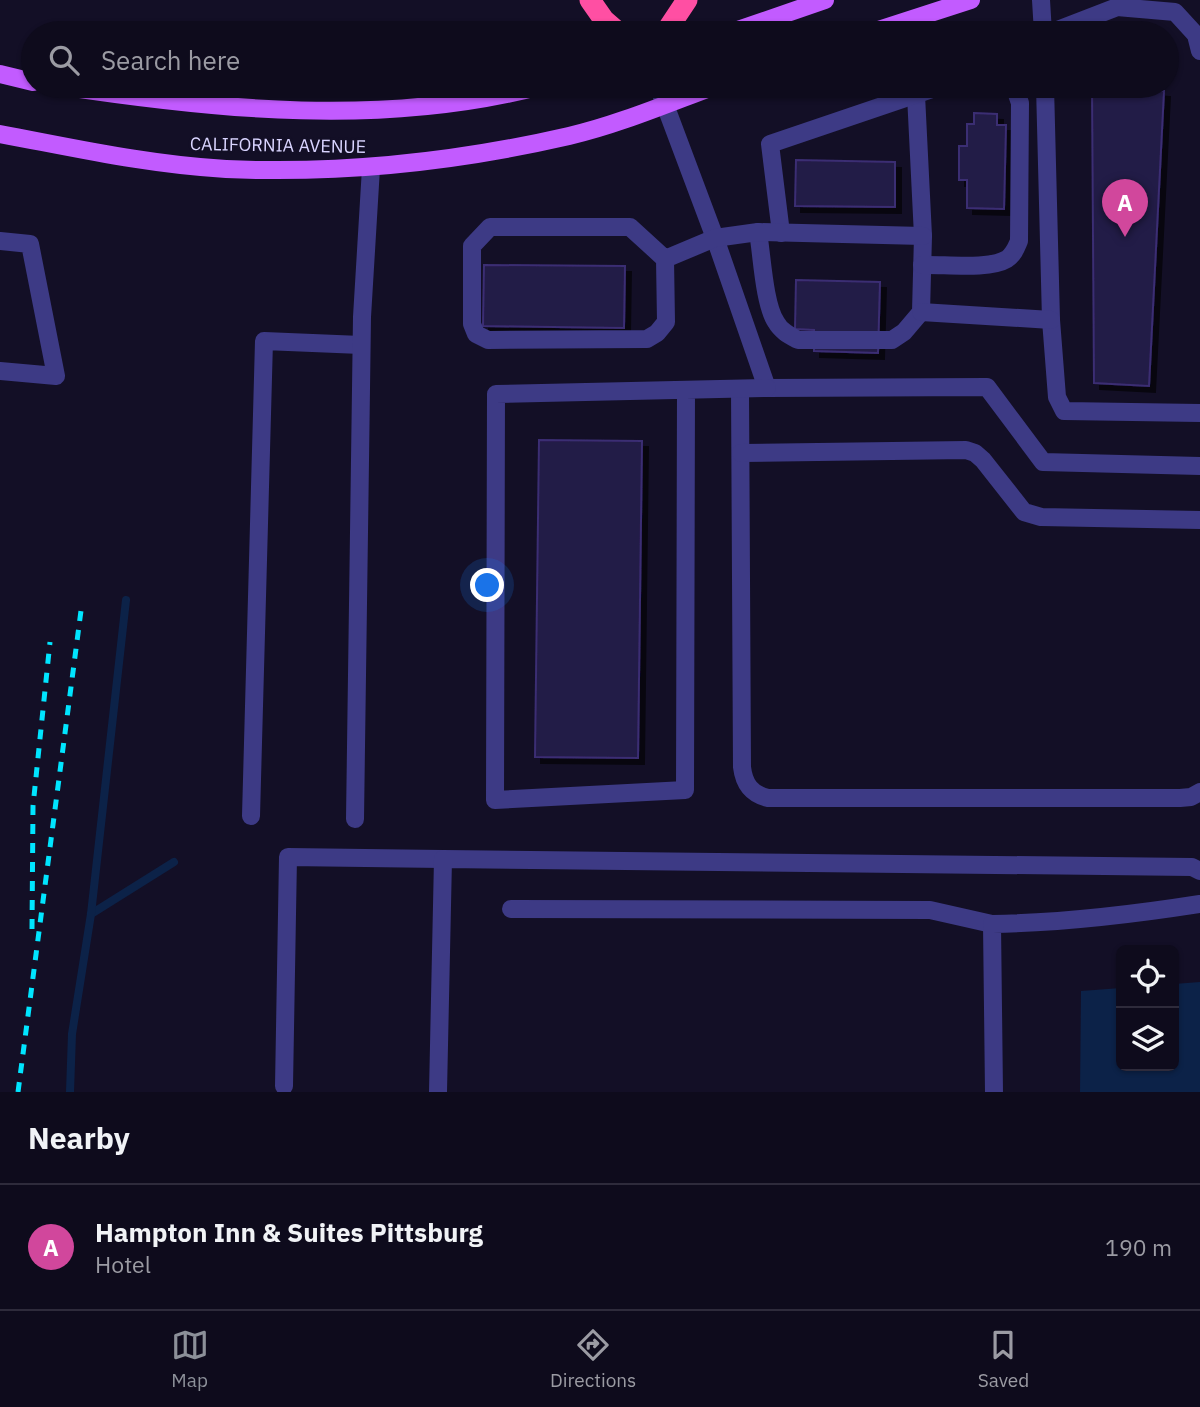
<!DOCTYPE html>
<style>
body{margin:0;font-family:"IBM Plex Sans",sans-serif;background:#1c1929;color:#f1f3f6}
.controls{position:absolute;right:21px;bottom:21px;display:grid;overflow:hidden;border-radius:10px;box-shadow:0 2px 5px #0004}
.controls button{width:63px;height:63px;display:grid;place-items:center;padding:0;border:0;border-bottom:2px solid #2e2b3b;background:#0e0b1c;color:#f1f3f6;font:35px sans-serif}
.you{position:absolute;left:488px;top:586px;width:24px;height:24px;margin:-18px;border:5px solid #fff;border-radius:50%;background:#1a73e8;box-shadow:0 0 0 10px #1a73e833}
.badge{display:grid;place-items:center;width:46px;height:46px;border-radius:50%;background:#8c9099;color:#fff;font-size:23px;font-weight:700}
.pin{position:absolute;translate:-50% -58px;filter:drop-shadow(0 2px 4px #0008)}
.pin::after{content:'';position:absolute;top:37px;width:24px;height:21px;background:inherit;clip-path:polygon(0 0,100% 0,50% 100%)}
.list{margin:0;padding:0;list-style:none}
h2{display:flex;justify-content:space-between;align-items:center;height:91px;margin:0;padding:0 28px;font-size:30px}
h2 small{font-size:23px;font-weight:400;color:#9b9ba3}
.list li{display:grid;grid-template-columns:46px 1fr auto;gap:21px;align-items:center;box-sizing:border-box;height:126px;padding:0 28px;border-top:2px solid #2e2b3b}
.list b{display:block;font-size:26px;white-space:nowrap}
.list p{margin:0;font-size:23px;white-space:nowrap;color:#9b9ba3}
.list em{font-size:23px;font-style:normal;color:#9b9ba3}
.icon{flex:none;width:38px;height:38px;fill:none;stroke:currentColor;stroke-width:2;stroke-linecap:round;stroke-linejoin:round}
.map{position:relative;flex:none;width:1200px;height:1092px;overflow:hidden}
.search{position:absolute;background:#0e0b1c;box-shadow:0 2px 5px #0004;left:21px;right:21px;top:21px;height:77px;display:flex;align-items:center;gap:18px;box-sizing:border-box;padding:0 24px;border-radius:38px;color:#9b9ba3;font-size:26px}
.sheet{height:217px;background:#0e0b1c}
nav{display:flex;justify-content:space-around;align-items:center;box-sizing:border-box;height:98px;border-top:2px solid #2e2b3b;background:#0e0b1c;font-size:19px;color:#9b9ba3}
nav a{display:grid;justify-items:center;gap:4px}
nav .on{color:#8c9099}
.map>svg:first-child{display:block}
</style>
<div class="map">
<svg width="1200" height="1092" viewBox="0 0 1200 1092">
<defs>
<filter id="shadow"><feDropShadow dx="6" dy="6" stdDeviation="0" flood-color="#0009"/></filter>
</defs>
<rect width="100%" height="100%" fill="#130f26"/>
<!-- water -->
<path fill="#0c2248" d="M1200 982V1092H1080L1081 991 1121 988V1066H1174V984Z"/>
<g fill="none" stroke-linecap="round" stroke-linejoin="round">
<!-- stream -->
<g stroke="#0c2248" stroke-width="8">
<path d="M91 914 174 862"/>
<path d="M70 1092 72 1034 91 914 126 600"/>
</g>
</g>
<!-- building -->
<g fill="#241b47" stroke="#3b2d73" stroke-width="2" filter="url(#shadow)">
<path d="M1092 86H1149V90L1164 91 1149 386 1094 383Z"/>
<path d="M974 113 997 114V125H1006L1004 209 967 208V180H959V146H967V124H974Z"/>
<path d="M796 160 895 162V207L795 206Z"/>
<path d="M484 265 625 266 624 328 483 326Z"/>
<path d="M796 280 880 282 878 353 814 351V330L795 329Z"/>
<path d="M539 440 642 441 638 758 535 757Z"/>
</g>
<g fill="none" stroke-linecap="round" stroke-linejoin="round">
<!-- minor -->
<g stroke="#3d3a85" stroke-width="18">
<path d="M1041 0 1043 33"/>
<path d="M1050 33 1117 7 1175 12 1196 35 1200 51"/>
<path d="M658 86 715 238 767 388 987 387 1043 462 1200 466"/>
<path d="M1045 86 1051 320 1057 397 1064 411 1200 413"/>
<path d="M758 232C762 255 764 304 776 322 781 331 789 335 798 340H892L904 332 921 312 923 236 916 95"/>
<path d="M781 233 770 144 941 86"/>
<path d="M0 241 30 244 56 376 0 371"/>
<path d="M665 259 666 322 657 333 647 339 488 340 476 334 472 324V246L490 227H630L665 259 715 238 758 232 923 236"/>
<path d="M922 265C943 264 989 270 1007 259 1014 254 1016 248 1019 241L1020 103 1014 86"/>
<path d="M921 312 1051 320"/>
<path d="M740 389 742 767C744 784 751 794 768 798H1180L1191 797 1200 792"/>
<path d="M686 390 685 790 495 800 496 394 767 388"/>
<path d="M741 453 966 450 975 453 983 460 1024 512 1041 517 1200 520"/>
<path d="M251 816 264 341 361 345"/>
<path d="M355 819 362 317 371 168"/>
<path d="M511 909 930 910 992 924"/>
<path d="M284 1086 288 857 443 859"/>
<path d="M438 1092 443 859 1192 867 1200 871"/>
<path d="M994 1092 992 924C1063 923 1130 915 1200 904"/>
</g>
<!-- major -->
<g stroke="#c25bff" stroke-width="18">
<path d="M729 33 825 0"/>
<path d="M869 33 971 0"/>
<path d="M0 74 33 82"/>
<path d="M60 86C218 110 385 127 541 86"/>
<path d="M0 134C75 148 150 165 226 169 342 174 456 162 569 136 617 125 669 103 715 86"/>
</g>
<!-- highway -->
<g stroke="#ff4fa3" stroke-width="21">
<path d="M590 0 604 20 619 33"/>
<path d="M665 33 687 0"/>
</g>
<!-- rail -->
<g stroke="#00e5ff" stroke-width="5" stroke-dasharray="10 9" stroke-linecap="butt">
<path d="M32 929 33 806 50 642"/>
<path d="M18 1092 82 603"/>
</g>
</g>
<g text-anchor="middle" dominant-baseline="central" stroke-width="5" stroke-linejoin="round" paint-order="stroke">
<!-- street labels -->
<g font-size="18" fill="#d9d4ff" stroke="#130f26">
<text transform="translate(278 145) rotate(1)">CALIFORNIA AVENUE</text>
</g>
</g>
</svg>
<div class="controls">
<button><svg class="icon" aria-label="locate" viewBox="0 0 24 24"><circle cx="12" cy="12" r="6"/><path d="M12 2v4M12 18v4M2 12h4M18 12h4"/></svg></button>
<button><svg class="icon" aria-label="layers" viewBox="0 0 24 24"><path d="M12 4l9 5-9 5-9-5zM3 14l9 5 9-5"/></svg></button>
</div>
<div class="you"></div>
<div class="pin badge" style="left:1125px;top:237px;background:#d1479c">A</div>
<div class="search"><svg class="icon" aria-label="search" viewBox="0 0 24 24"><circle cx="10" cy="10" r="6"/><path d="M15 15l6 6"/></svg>Search here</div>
</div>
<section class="sheet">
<h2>Nearby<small></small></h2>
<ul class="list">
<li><span class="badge" style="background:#d1479c">A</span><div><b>Hampton Inn &amp; Suites Pittsburg</b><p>Hotel</p></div><em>190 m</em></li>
</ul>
</section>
<nav>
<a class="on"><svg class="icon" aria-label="map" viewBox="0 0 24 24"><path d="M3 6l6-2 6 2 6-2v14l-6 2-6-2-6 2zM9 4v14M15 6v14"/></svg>Map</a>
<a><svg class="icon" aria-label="directions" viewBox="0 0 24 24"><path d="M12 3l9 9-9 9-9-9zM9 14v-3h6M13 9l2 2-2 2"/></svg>Directions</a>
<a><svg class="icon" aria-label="saved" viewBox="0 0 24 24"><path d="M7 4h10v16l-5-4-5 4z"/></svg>Saved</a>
</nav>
